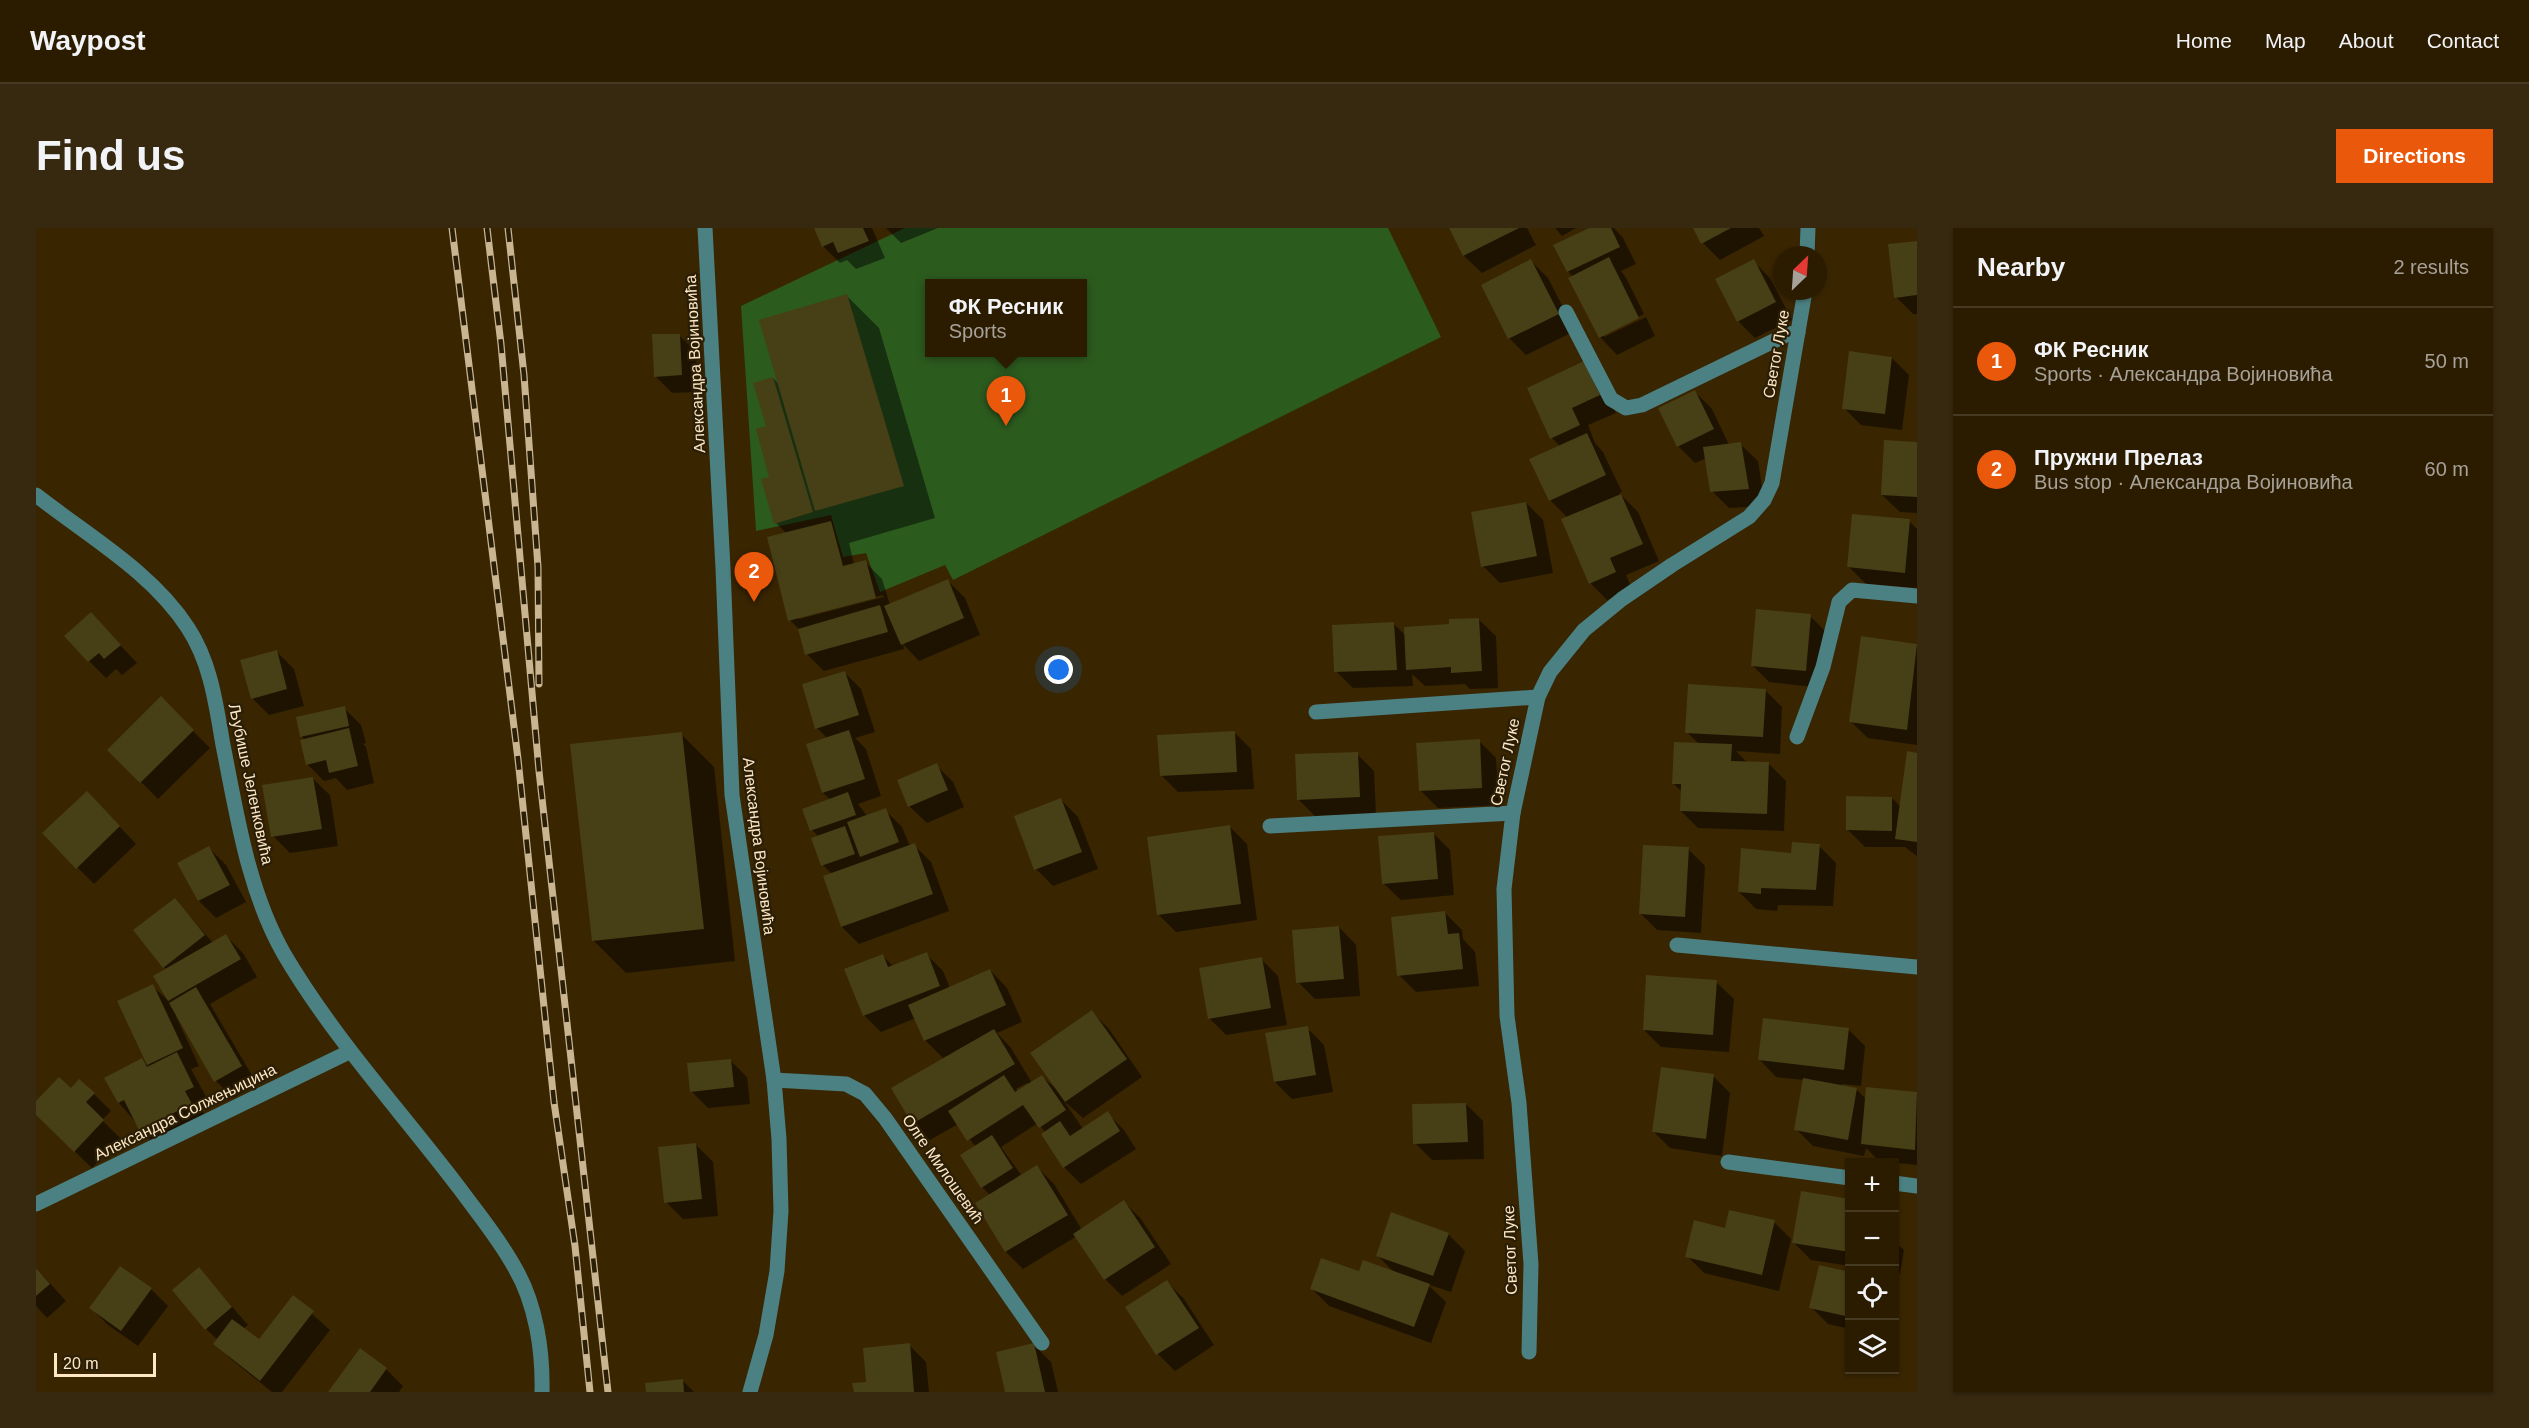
<!DOCTYPE html>
<meta charset="utf-8">
<style>
body{margin:0;font-family:Arial,sans-serif;background:#37290f;color:#f1f3f6}
.controls{position:absolute;right:18px;bottom:18px;display:grid;overflow:hidden;border-radius:0px;box-shadow:0 2px 4px #0004}
.controls button{width:54px;height:54px;display:grid;place-items:center;padding:0;border:0;border-bottom:2px solid #473a22;background:#2b1c00;color:#f1f3f6;font:30px sans-serif}
.compass{position:absolute;left:1737px;top:18px;width:54px;height:54px;border-radius:50%;background:#2b1c00;box-shadow:0 2px 4px #0004;rotate:25deg}
.scale{position:absolute;left:18px;bottom:15px;width:102px;box-sizing:border-box;padding-left:6px;border:3px solid #fde7c5;border-top:0;font-size:16px;line-height:21px;white-space:nowrap;color:#fde7c5;-webkit-text-stroke:4px #2a1e07;paint-order:stroke}
.you{position:absolute;left:1023px;top:442px;width:21px;height:21px;margin:-15px;border:4px solid #fff;border-radius:50%;background:#1a73e8;box-shadow:0 0 0 9px #1a73e833}
.badge{display:grid;place-items:center;width:39px;height:39px;border-radius:50%;background:#ea580c;color:#fff;font-size:20px;font-weight:700}
.pin{position:absolute;translate:-50% -50px;filter:drop-shadow(0 2px 3px #0008)}
.pin::after{content:'';position:absolute;top:32px;width:21px;height:18px;background:inherit;clip-path:polygon(0 0,100% 0,50% 100%)}
.popup{position:absolute;left:889px;top:51px;width:162px;height:78px;box-sizing:border-box;display:grid;place-content:center;border-radius:0px;background:#2b1c00;filter:drop-shadow(0 2px 4px #0005);font-size:20px;white-space:nowrap;color:#a6a199}
.popup b{font-size:22px;color:#f1f3f6}
.popup::after{content:'';position:absolute;left:50%;top:100%;margin-left:-12px;border:12px solid transparent;border-top-color:#2b1c00}
.list{margin:0;padding:0;list-style:none}
h2{display:flex;justify-content:space-between;align-items:center;height:78px;margin:0;padding:0 24px;font-size:26px}
h2 small{font-size:20px;font-weight:400;color:#a6a199}
.list li{display:grid;grid-template-columns:39px 1fr auto;gap:18px;align-items:center;box-sizing:border-box;height:108px;padding:0 24px;border-top:2px solid #473a22}
.list b{display:block;font-size:22px;white-space:nowrap}
.list p{margin:0;font-size:20px;white-space:nowrap;color:#a6a199}
.list em{font-size:20px;font-style:normal;color:#a6a199}
.icon{flex:none;width:33px;height:33px;fill:none;stroke:currentColor;stroke-width:2;stroke-linecap:round;stroke-linejoin:round}
.map{position:relative;flex:none;width:1881px;height:1164px;overflow:hidden;border-radius:0px}
header{display:flex;align-items:center;gap:36px;box-sizing:border-box;height:84px;padding:0 30px;background:#2b1c00;border-bottom:2px solid #473a22}
header strong{font-size:28px}
nav{display:flex;gap:33px;margin-inline-start:auto;font-size:21px}
.intro{display:flex;align-items:center;justify-content:space-between;box-sizing:border-box;height:144px;padding:0 36px}
h1{margin:0;font-size:42px}
.button{padding:15px 27px;border-radius:0px;background:#ea580c;color:#fff;font-size:21px;font-weight:700}
main{display:flex;gap:36px;padding:0 36px}
aside{flex:1;background:#2b1c00;border-radius:0px;box-shadow:0 2px 4px #0004}
.map>svg:first-child{display:block}
</style>
<header>
<strong>Waypost</strong>
<nav><a>Home</a><a>Map</a><a>About</a><a>Contact</a></nav>
</header>
<div class="intro"><h1>Find us</h1><a class="button">Directions</a></div>
<main>
<div class="map">
<svg width="1881" height="1164" viewBox="0 0 1881 1164">
<rect width="100%" height="100%" fill="#392500"/>
<!-- green -->
<path fill="#2c5b1e" fill-rule="evenodd" d="M869 0H1352L1405 109 917 352 909 337 844 364 830 325 807 329 795 287 720 303 705 78ZM894 56H1046V124H894Z"/>
<!-- shadow -->
<g fill="#0007" fill-rule="evenodd">
<path d="M780 0H836L849 30 820 41 811 32 804 35 787 18Z"/>
<path d="M850 0H902L865 15Z"/>
<path d="M1414 0H1491L1500 17 1446 45 1428 28Z"/>
<path d="M1519 0H1540L1526 8Z"/>
<path d="M1556 0H1578L1587 10 1600 36 1585 43 1589 48 1608 86 1568 106V109L1610 89 1619 108 1581 127 1564 109 1537 49 1532 43Z"/>
<path d="M1659 0H1723L1728 8 1684 32 1667 15Z"/>
<path d="M1881 14V86H1877L1860 69Z"/>
<path d="M1495 33 1512 50 1539 103 1490 127 1473 110Z"/>
<path d="M1717 33 1734 50 1756 92 1719 110 1702 93Z"/>
<path d="M811 68 843 100 899 290 813 315 818 336 829 334 846 351 854 377 912 353 929 370 944 407 883 433 867 416 868 421 788 443 771 426 764 402 754 392 751 306 740 295 732 200 737 150 743 156ZM847 367 848 369 763 391V388Z"/>
<path d="M643 107 660 124 662 164 636 165 619 148Z"/>
<path d="M1856 130 1873 147 1866 202 1825 197 1808 180Z"/>
<path d="M1565 152 1580 185 1552 197 1559 215 1567 224 1586 264 1583 265 1602 284 1623 333 1590 347 1596 361 1571 372 1554 355 1532 290 1514 272 1525 219 1516 210 1493 161Z"/>
<path d="M1659 164 1676 181 1693 217 1704 216 1722 233 1729 278 1693 280 1676 263 1671 230 1659 235 1642 218Z"/>
<path d="M1881 215V285L1864 284 1846 267Z"/>
<path d="M1490 275 1507 292 1517 345 1464 355 1447 338Z"/>
<path d="M1873 293 1881 301V360L1830 356 1813 339Z"/>
<path d="M55 386 101 435 86 447 80 441 70 450 53 433Z"/>
<path d="M1774 388 1791 405 1786 460 1733 454 1716 437Z"/>
<path d="M1442 391 1460 408 1462 460 1434 461 1429 456 1389 458 1376 446 1377 458 1317 460 1300 443 1358 396 1370 408Z"/>
<path d="M1826 410 1881 418V517L1832 510 1814 493Z"/>
<path d="M241 424 258 441 268 478 233 487 216 470Z"/>
<path d="M808 444 825 461 839 504 819 510 830 521 845 568 822 576 831 588 849 582 866 599 874 618 878 617 895 634 913 683 823 716 806 699 788 649 796 646 787 637 783 609 776 602 795 572 787 565 772 517 791 510 781 500Z"/>
<path d="M1729 462 1746 479 1744 526 1700 523 1712 535 1733 536 1750 553 1748 603 1662 600 1645 583 1646 564 1637 555 1663 516 1651 504Z"/>
<path d="M125 471 174 520 122 571 73 522Z"/>
<path d="M308 480 325 497 330 515 327 516 330 519 338 555 311 562 300 550 288 553 271 536 269 512 266 509 261 490Z"/>
<path d="M1198 504 1215 521 1218 561 1142 564 1125 547Z"/>
<path d="M645 506 678 539 699 733 590 745 557 712Z"/>
<path d="M1443 513 1460 530 1463 577 1402 580 1385 563Z"/>
<path d="M1321 526 1338 543 1340 586 1279 588 1262 571Z"/>
<path d="M1881 527V628L1869 619H1829L1812 602 1856 570 1865 579Z"/>
<path d="M900 537 917 554 928 579 891 595 873 578Z"/>
<path d="M276 550 294 567 302 618 254 625 237 608Z"/>
<path d="M1025 572 1042 589 1062 641 1017 658 1000 641Z"/>
<path d="M68 582 100 616 58 656 41 639Z"/>
<path d="M1194 599 1211 616 1221 692 1140 704 1123 687Z"/>
<path d="M1397 605 1414 622 1418 667 1365 672 1347 655Z"/>
<path d="M1783 618 1800 635 1797 678 1742 677 1741 683 1720 681 1703 664 1757 626Z"/>
<path d="M173 620 190 637 210 674 180 690 163 673 143 636Z"/>
<path d="M1652 621 1669 638 1665 705 1621 702 1604 685Z"/>
<path d="M139 672 177 715 190 708 207 725 221 749 174 776 221 856 197 870 180 853 142 787 140 788 163 838 155 841 174 876 165 880 172 893 121 919 83 875 106 832 114 840 83 774 116 758 134 774 119 749 131 742 128 739Z"/>
<path d="M1409 685 1426 702 1427 711 1439 724 1443 758 1380 764 1363 747Z"/>
<path d="M1303 699 1320 717 1324 768 1279 771 1262 754Z"/>
<path d="M890 726 907 743 914 760 954 742 971 760 986 794 961 805 975 820 996 855 1006 849 1023 863 1056 784 1073 801 1106 849 1047 890 1028 873 1047 901 1071 885 1088 902 1100 921 1045 956 1028 939 1010 905 1002 895 965 919 986 948 1001 939 1018 956 1046 1002 1088 974 1105 991 1135 1036 1086 1068 1069 1051 1041 1008 987 1041 970 1024 941 976 954 967 946 959 940 919 922 896 894 912 877 895 908 831 889 812 880 790 845 804 828 787 846 727 857 738ZM991 855 993 857 983 864 980 861Z"/>
<path d="M1225 731 1242 748 1251 797 1190 807 1173 790Z"/>
<path d="M1680 754 1698 771 1693 824 1625 819 1608 802Z"/>
<path d="M1271 800 1288 817 1297 864 1256 871 1239 854Z"/>
<path d="M1812 801 1829 818 1825 858 1806 856V859L1820 861 1831 872 1832 860 1881 866V937L1843 933 1830 920 1828 928 1777 918 1760 901 1768 852 1740 849 1723 831Z"/>
<path d="M694 832 711 849 714 876 672 880 655 863Z"/>
<path d="M1677 848 1694 865 1686 928 1634 920 1617 903Z"/>
<path d="M35 862 58 866 75 883 66 892 84 910 56 940 0 886V875Z"/>
<path d="M1430 876 1447 893 1448 931 1396 932 1379 915Z"/>
<path d="M660 917 677 934 682 988 647 991 630 974Z"/>
<path d="M1814 972V1038L1775 1032 1758 1015Z"/>
<path d="M1858 991 1862 995 1859 1014 1868 1022 1864 1046 1858 1045Z"/>
<path d="M1738 994 1755 1011 1743 1063 1668 1045 1651 1028Z"/>
<path d="M1412 1006 1429 1023 1415 1064 1391 1056 1410 1074 1395 1115 1293 1078 1276 1061 1324 1045H1359L1342 1028Z"/>
<path d="M0 1040 30 1073 11 1090 0 1078Z"/>
<path d="M163 1041 212 1097 207 1101 223 1113 258 1070 294 1102 246 1164H236L196 1132 179 1115 182 1112 170 1101Z"/>
<path d="M1814 1046V1101L1792 1096 1775 1079Z"/>
<path d="M1131 1054 1148 1071 1178 1117 1139 1143 1122 1126Z"/>
<path d="M115 1061 132 1078 102 1118 72 1097 55 1080Z"/>
<path d="M1858 1066 1863 1070 1858 1091Z"/>
<path d="M873 1117 890 1134 893 1164H819Z"/>
<path d="M998 1117 1015 1134 1022 1164H971Z"/>
<path d="M324 1122 350 1141 367 1158 363 1164H296Z"/>
<path d="M646 1152 658 1164H612Z"/>
</g>
<!-- building -->
<g fill="#473f16">
<path d="M778 0H827L833 13 802 25 797 14 786 19Z"/>
<path d="M1413 0H1483L1427 28Z"/>
<path d="M1553 0H1575L1584 19 1531 44 1517 17Z"/>
<path d="M1657 0H1695L1665 16Z"/>
<path d="M1881 13V67L1858 70 1852 16Z"/>
<path d="M1573 29 1603 90 1563 110 1532 50Z"/>
<path d="M1495 31 1523 86 1472 111 1445 57Z"/>
<path d="M1718 31 1740 74 1701 94 1679 51Z"/>
<path d="M811 66 868 258 779 283 723 92Z"/>
<path d="M616 106H644L646 147 618 149Z"/>
<path d="M1813 123 1856 129 1849 186 1806 181Z"/>
<path d="M1548 133 1564 167 1536 180 1544 197 1514 211 1491 160Z"/>
<path d="M737 149 777 284 738 296 725 251 733 249 720 201 730 198 717 155Z"/>
<path d="M1659 162 1678 201 1641 219 1622 180Z"/>
<path d="M1551 205 1570 247 1513 273 1493 231Z"/>
<path d="M1848 212 1881 214V269L1845 267Z"/>
<path d="M1705 214 1713 261 1674 264 1667 219Z"/>
<path d="M1585 266 1607 316 1574 330 1580 344 1553 356 1525 291Z"/>
<path d="M1490 274 1501 328 1445 339 1435 284Z"/>
<path d="M1816 286 1874 291 1869 345 1811 339Z"/>
<path d="M795 293 807 338 830 332 840 370 752 393 731 309Z"/>
<path d="M912 351 928 390 865 417 848 378Z"/>
<path d="M844 377 852 404 769 427 762 401Z"/>
<path d="M1720 381 1775 386 1770 443 1715 438Z"/>
<path d="M55 384 85 417 68 431 63 425 52 434 28 408Z"/>
<path d="M1443 390 1446 443 1415 445V439L1370 442 1368 399 1413 396V391Z"/>
<path d="M1358 394 1361 442 1298 444 1296 397Z"/>
<path d="M1825 408 1881 416 1871 502 1813 494Z"/>
<path d="M241 422 251 461 215 471 204 432Z"/>
<path d="M809 443 823 487 779 501 766 456Z"/>
<path d="M1652 456 1730 461 1727 509 1649 505Z"/>
<path d="M125 468 158 502 104 555 71 522Z"/>
<path d="M309 478 313 498 264 509 260 489Z"/>
<path d="M313 500 322 538 293 545 290 532 270 537 264 512Z"/>
<path d="M813 502 829 551 786 565 770 516Z"/>
<path d="M1199 503 1201 544 1124 548 1121 507Z"/>
<path d="M646 504 668 701 556 713 534 516Z"/>
<path d="M1444 511 1446 560 1383 563 1380 515Z"/>
<path d="M1638 514 1696 516 1695 533 1733 534 1731 586 1644 583 1645 556H1636Z"/>
<path d="M1871 523 1881 525V614L1859 611Z"/>
<path d="M1322 524 1324 569 1261 572 1259 526Z"/>
<path d="M901 535 912 562 872 579 861 552Z"/>
<path d="M277 549 286 601 235 609 226 557Z"/>
<path d="M51 563 84 598 40 641 6 605Z"/>
<path d="M812 564 820 587 774 603 766 581Z"/>
<path d="M1810 568 1856 569V603L1810 602Z"/>
<path d="M1025 570 1046 624 998 642 978 588Z"/>
<path d="M850 580 863 614 824 629 811 594Z"/>
<path d="M1194 597 1205 676 1121 687 1111 609Z"/>
<path d="M809 598 819 626 785 638 775 610Z"/>
<path d="M1398 604 1402 651 1346 656 1342 608Z"/>
<path d="M1756 614 1784 616 1780 662 1725 660V666L1702 664 1705 620 1755 625Z"/>
<path d="M879 615 897 666 805 699 787 648Z"/>
<path d="M1607 617 1653 619 1649 689 1603 686Z"/>
<path d="M173 618 194 657 162 673 141 635Z"/>
<path d="M139 670 169 707 127 740 97 702Z"/>
<path d="M1409 683 1412 706 1423 705 1427 741 1361 748 1355 689Z"/>
<path d="M1303 698 1308 751 1260 755 1256 702Z"/>
<path d="M190 706 205 731 132 773 117 748Z"/>
<path d="M891 724 904 758 827 788 808 741 847 726 852 739Z"/>
<path d="M1226 729 1235 780 1172 791 1163 740Z"/>
<path d="M954 741 970 777 888 813 872 777Z"/>
<path d="M1610 747 1681 752 1677 807 1607 802Z"/>
<path d="M117 756 147 820 111 837 81 773Z"/>
<path d="M160 759 206 838 178 854 133 775Z"/>
<path d="M1056 782 1091 831 1029 874 994 825Z"/>
<path d="M1727 790 1813 800 1808 842 1722 832Z"/>
<path d="M1272 798 1280 847 1238 854 1229 805Z"/>
<path d="M958 801 979 836 876 896 855 860Z"/>
<path d="M141 824 158 859 149 863 156 876 103 902 88 872 82 875 68 850 106 830 111 839Z"/>
<path d="M695 831 698 859 654 864 651 835Z"/>
<path d="M1625 839 1678 846 1670 911 1616 904Z"/>
<path d="M968 847 979 864 1006 847 1030 882 1003 900 987 877 931 913 912 883Z"/>
<path d="M23 849 35 860 43 851 59 865 50 874 68 892 38 924 0 887V873Z"/>
<path d="M1767 850 1821 860 1812 912 1758 902Z"/>
<path d="M1830 859 1881 864 1879 922 1825 916Z"/>
<path d="M1430 875 1432 914 1377 916 1376 876Z"/>
<path d="M1072 883 1084 903 1027 940 1005 906 1024 893 1034 908Z"/>
<path d="M956 907 977 940 945 960 924 927Z"/>
<path d="M660 915 666 971 628 975 622 919Z"/>
<path d="M1001 937 1032 987 969 1024 939 975Z"/>
<path d="M1765 963 1814 971V1024L1756 1015Z"/>
<path d="M1088 972 1119 1019 1068 1052 1037 1006Z"/>
<path d="M1693 982 1739 992 1726 1047 1649 1029 1658 992 1689 1000Z"/>
<path d="M1355 984 1413 1005 1397 1048 1340 1028Z"/>
<path d="M1285 1030 1323 1043 1327 1032 1394 1056 1378 1099 1274 1061Z"/>
<path d="M1783 1037 1814 1044V1089L1773 1080Z"/>
<path d="M84 1038 116 1060 85 1103 53 1080Z"/>
<path d="M163 1039 196 1079 169 1102 136 1062Z"/>
<path d="M0 1040 14 1056 0 1068Z"/>
<path d="M1131 1052 1163 1100 1120 1127 1089 1079Z"/>
<path d="M257 1067 278 1083 224 1153 177 1116 196 1091 223 1111Z"/>
<path d="M874 1115 878 1164H818L816 1155 830 1154 827 1120Z"/>
<path d="M998 1115 1009 1164H969L960 1124Z"/>
<path d="M324 1120 351 1140 334 1164H292Z"/>
<path d="M647 1151 648 1164H610L609 1155Z"/>
</g>
<g fill="none" stroke-linecap="round" stroke-linejoin="round">
<!-- minor -->
<g stroke="#4b8183" stroke-width="15">
<path d="M669 0 687 340 696 567 738 852 743 911 745 983 741 1043 730 1107 714 1164"/>
<path d="M1771 27 1772 0"/>
<path d="M1530 84 1575 171 1590 180 1606 177 1752 106 1762 105"/>
<path d="M0 267C52 308 116 344 152 400 175 435 180 477 187 517 201 587 212 663 248 726 298 811 365 883 424 961 443 987 464 1012 479 1040 500 1076 507 1123 506 1164"/>
<path d="M1280 484 1502 469"/>
<path d="M1761 509 1787 439 1803 374 1816 362 1881 368"/>
<path d="M1234 598 1477 585"/>
<path d="M1641 717 1881 739"/>
<path d="M738 852 810 856 829 866 849 890 1006 1115"/>
<path d="M1692 934 1814 950"/>
<path d="M1858 955 1881 958"/>
<path d="M0 976 313 824"/>
<path d="M1493 1124 1495 1036 1483 875 1471 788 1468 661 1477 585 1502 469 1514 444 1548 402 1586 371 1636 337 1713 289 1728 272 1736 255 1769 63"/>
</g>
<defs>
<g id="rail">
<path d="M416 0 482 531 518 874 539 1018 554 1164"/>
<path d="M451 0 465 116 503 543 572 1164"/>
<path d="M472 0 488 147 502 339 503 456"/>
</g>
</defs>
<!-- rail casing -->
<use href="#rail" stroke="#cab592" stroke-width="7"/>
<!-- rail -->
<use href="#rail" stroke="#2a1e07" stroke-width="4.5" stroke-dasharray="14" stroke-linecap="butt"/>
</g>
<g text-anchor="middle" dominant-baseline="central" stroke-width="4.5" stroke-linejoin="round" paint-order="stroke">
<!-- street labels -->
<g font-size="16" fill="#fde7c5" stroke="#2a1e07">
<text transform="translate(1740 126) rotate(-80)">Светог Луке</text>
<text transform="translate(659 136) rotate(-93)">Александра Војиновића</text>
<text transform="translate(1469 534) rotate(-78)">Светог Луке</text>
<text transform="translate(215 556) rotate(78)">Љубише Јеленковића</text>
<text transform="translate(723 618) rotate(83)">Александра Војиновића</text>
<text transform="translate(149 884) rotate(-26)">Александра Солжењицина</text>
<text transform="translate(907 941) rotate(55)">Олге Милошевић</text>
<text transform="translate(1474 1022) rotate(-92)">Светог Луке</text>
</g>
</g>
</svg>
<div class="controls">
<button>+</button>
<button>−</button>
<button><svg class="icon" aria-label="locate" viewBox="0 0 24 24"><circle cx="12" cy="12" r="6"/><path d="M12 2v4M12 18v4M2 12h4M18 12h4"/></svg></button>
<button><svg class="icon" aria-label="layers" viewBox="0 0 24 24"><path d="M12 4l9 5-9 5-9-5zM3 14l9 5 9-5"/></svg></button>
</div>
<svg class="compass" viewBox="-18 -18 36 36"><path d="M0-13l5 13h-10z" fill="#e53935"/><path d="M0 13l5-13h-10z" fill="#a6a199"/></svg>
<div class="scale">20 m</div>
<div class="you"></div>
<div class="pin badge" style="left:970px;top:198px">1</div>
<div class="popup"><b>ФК Ресник</b>Sports</div>
<div class="pin badge" style="left:718px;top:374px">2</div>
</div>
<aside>
<h2>Nearby<small>2 results</small></h2>
<ul class="list">
<li><span class="badge">1</span><div><b>ФК Ресник</b><p>Sports · Александра Војиновића</p></div><em>50 m</em></li>
<li><span class="badge">2</span><div><b>Пружни Прелаз</b><p>Bus stop · Александра Војиновића</p></div><em>60 m</em></li>
</ul>
</aside>
</main>
